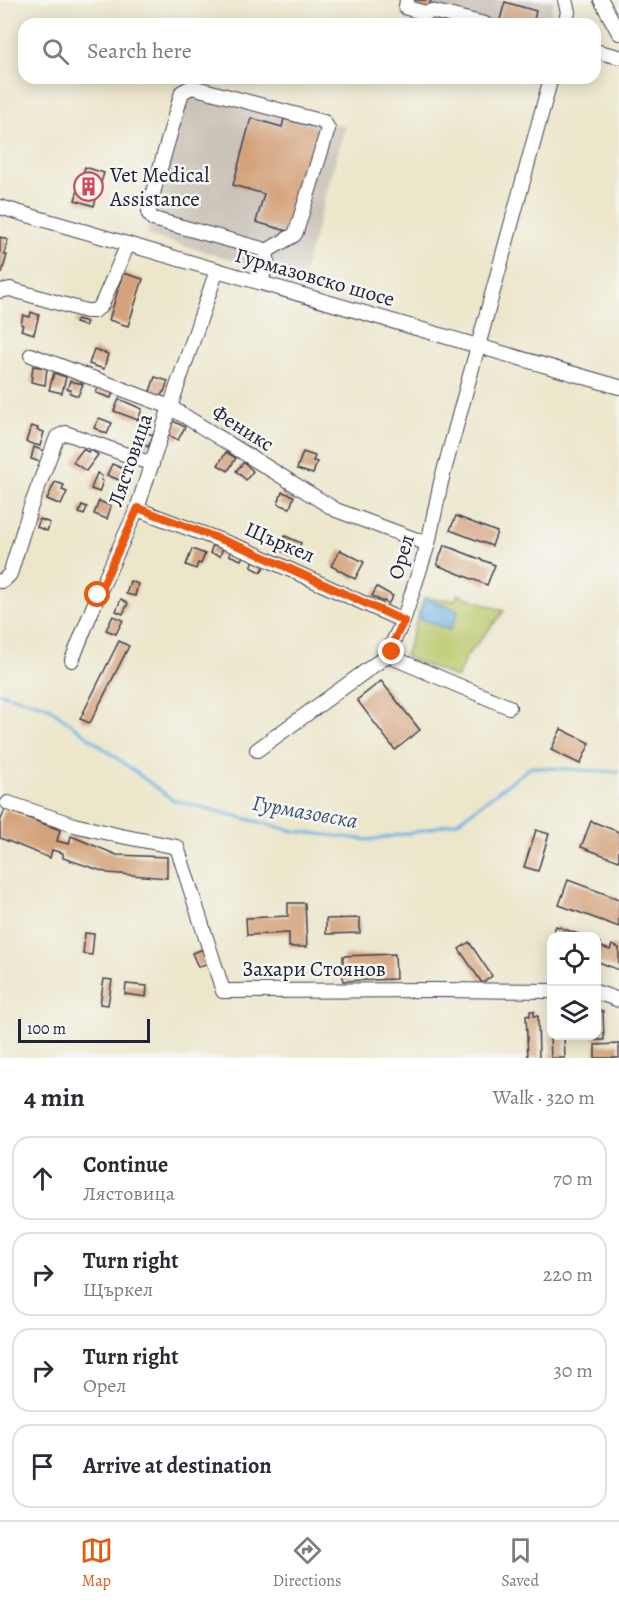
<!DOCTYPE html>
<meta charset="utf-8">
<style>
body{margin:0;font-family:Alegreya,serif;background:#f2f2f3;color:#2b2b33}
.controls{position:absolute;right:18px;bottom:18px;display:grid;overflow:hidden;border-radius:12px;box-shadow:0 3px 15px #0003}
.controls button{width:54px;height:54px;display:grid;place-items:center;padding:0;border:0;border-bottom:2px solid #e1e1e2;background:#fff;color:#2b2b33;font:30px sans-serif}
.scale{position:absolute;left:18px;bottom:15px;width:132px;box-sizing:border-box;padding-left:6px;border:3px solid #22223b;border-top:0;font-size:16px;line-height:21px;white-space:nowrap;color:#22223b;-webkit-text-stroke:4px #f6f6f2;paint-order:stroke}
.stop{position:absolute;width:18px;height:18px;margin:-14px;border:4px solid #ea580c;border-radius:50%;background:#fff}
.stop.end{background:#ea580c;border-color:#fff;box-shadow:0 2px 6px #0008}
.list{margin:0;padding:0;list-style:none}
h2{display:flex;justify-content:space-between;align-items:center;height:78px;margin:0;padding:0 24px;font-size:26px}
h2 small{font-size:20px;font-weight:400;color:#7c7c81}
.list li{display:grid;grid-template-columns:39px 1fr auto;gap:18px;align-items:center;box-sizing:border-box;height:84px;margin:0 12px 12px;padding:0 12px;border:2px solid #e1e1e2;border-radius:18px}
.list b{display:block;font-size:22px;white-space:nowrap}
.list p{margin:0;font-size:20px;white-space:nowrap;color:#7c7c81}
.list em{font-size:20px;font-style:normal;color:#7c7c81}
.icon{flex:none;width:33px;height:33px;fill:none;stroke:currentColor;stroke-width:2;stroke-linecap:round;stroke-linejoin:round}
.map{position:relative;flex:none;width:619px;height:1058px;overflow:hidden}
.search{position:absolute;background:#fff;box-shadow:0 3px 15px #0003;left:18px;right:18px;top:18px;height:66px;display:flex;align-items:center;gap:15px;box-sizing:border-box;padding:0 21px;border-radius:18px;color:#7c7c81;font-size:22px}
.sheet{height:462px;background:#fff}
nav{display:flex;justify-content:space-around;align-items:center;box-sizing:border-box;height:84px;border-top:2px solid #e1e1e2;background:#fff;font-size:16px;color:#7c7c81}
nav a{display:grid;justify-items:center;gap:3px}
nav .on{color:#ea580c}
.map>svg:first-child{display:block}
</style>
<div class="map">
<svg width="619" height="1058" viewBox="0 0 619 1058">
<rect width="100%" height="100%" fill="#f6f6f2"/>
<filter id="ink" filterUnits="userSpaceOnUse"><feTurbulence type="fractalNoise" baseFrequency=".0167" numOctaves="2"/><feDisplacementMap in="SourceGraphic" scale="12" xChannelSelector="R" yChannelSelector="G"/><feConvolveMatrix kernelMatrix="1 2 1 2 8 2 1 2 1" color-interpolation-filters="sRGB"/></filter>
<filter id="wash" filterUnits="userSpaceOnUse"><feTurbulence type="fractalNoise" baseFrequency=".008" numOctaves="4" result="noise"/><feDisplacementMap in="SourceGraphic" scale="24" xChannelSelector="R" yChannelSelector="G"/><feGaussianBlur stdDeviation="1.35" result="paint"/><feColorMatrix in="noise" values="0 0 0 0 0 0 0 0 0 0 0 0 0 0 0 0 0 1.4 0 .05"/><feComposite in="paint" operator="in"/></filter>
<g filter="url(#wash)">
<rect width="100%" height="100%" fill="#ece6ca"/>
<!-- industrial -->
<g fill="#cac3b8">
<path d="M404 0H554L548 24H435L401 16Z"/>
<path d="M190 83 345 127 302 280 147 235Z"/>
</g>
<!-- green -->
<path fill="#bac769" stroke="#6e7452" stroke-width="1.5" d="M458 594 504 611 466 657 457 678 405 656 424 598 455 600Z"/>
<!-- water -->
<path fill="#6db3e3" stroke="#486a8f" stroke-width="1.5" d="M424 598 459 611 450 630 418 618Z"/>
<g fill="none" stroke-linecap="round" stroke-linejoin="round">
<!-- stream -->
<path stroke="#6db3e3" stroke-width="3" d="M0 693 47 706 173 800 294 831 369 840 416 832 457 822 531 767 619 772"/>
</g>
<g id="blocks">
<!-- building -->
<g fill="#d4a37c">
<path d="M409 0H431L429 9 425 13Z"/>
<path d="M505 2 536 11 533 24 499 23Z"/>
<path d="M251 118 282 127 284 119 323 129 294 233 256 222 264 194 233 185Z"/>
<path d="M85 167 104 173 94 206 75 200Z"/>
<path d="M0 237 8 240 4 254 7 255 2 273 0 272Z"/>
<path d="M123 273 143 279 128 326 109 320Z"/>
<path d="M31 312 39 315 34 334 21 330 23 325 21 324 23 315 30 317Z"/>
<path d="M77 319 87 322 85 326 75 323Z"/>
<path d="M94 349 108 354 104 369 89 364Z"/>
<path d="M33 366 47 368 45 385 31 382Z"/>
<path d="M54 373 66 377 62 393 49 390Z"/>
<path d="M155 377 168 381 164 392H163L160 398 149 394Z"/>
<path d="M70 381 83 384 78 396 70 393 71 390 67 389Z"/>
<path d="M99 384 114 389 111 398 96 393Z"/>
<path d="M119 399 142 409 138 420 114 411Z"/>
<path d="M99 418 112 423 107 434 94 428Z"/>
<path d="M173 421 185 427 178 440 166 434Z"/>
<path d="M31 426 38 428 37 430 44 432 40 446 26 442Z"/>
<path d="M142 431 153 435 148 447 138 442Z"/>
<path d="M34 447 44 451 41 462 31 459Z"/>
<path d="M83 449 88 452 90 449 98 455 86 471 73 462Z"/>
<path d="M226 452 236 458 228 471 218 465Z"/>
<path d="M303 452 315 456 313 461 317 462 313 474 297 469Z"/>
<path d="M244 462 253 471 246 480 236 471Z"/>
<path d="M112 464 124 469 119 480 107 475Z"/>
<path d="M97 473 102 476 101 480 103 481 99 492 91 489Z"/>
<path d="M55 482 64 485 62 490 67 492 61 505 47 499Z"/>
<path d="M282 492 294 496 290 508 278 504Z"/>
<path d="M99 501 111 506 107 519 94 514Z"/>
<path d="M82 505 87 507 84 515 79 513Z"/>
<path d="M456 516 497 532 492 546 450 530Z"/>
<path d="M40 519 50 523 47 531 37 527Z"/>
<path d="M285 536 301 543 295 558 279 550Z"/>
<path d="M214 541 224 545 220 556 210 553Z"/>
<path d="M444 545 495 565 487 585 437 565Z"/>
<path d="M232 548 244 554 241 560 229 555Z"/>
<path d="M192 549 205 554 201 564 198 563 196 569 186 565Z"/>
<path d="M340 550 364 562 355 579 331 566Z"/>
<path d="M254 560 265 565 261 572 251 567Z"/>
<path d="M130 581 138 584 135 596 126 594Z"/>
<path d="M377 587 393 596 388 604 384 601 383 602 372 596Z"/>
<path d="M121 599 128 603 123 614 116 611Z"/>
<path d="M113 616 123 620 116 634 106 630Z"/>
<path d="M119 641 129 646 90 723 80 719Z"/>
<path d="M381 681 420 730 395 750 357 700Z"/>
<path d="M561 729 590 743 580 764 551 750Z"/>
<path d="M5 809 60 830 57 841 69 844 71 836 117 855 167 857V878L108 873 63 858V853L52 850 50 858 0 838V822Z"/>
<path d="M591 821 619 832V861L581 847Z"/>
<path d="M536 830 549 834 538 871 524 867Z"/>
<path d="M568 880 619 899V927L559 905Z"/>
<path d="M288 903H305L307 947H289V933L247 935 246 918 288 916Z"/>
<path d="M360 918V933L326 934V919Z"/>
<path d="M556 926 584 936H552Z"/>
<path d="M85 933 94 934 92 955 83 954Z"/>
<path d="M596 941 600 943 599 946 610 950 612 945 619 948V970L596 961Z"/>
<path d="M469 942 492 976 482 983 459 949Z"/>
<path d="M204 949 209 963 198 967 192 953Z"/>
<path d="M395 954 396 979 343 981V956Z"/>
<path d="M104 979 112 980 108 1005 100 1004Z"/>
<path d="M126 984 147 986 146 997 125 994Z"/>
<path d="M530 1011H534V1016H538L539 1058H528L526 1015 530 1016Z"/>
<path d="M596 1011H603L604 1040H594L593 1036H596Z"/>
<path d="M550 1036H564L565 1058H551Z"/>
<path d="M619 1044V1058H595V1045Z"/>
</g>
</g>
</g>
<g filter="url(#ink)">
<use href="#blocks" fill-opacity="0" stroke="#403f50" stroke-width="1.5"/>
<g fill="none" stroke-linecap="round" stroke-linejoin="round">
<defs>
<g id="minor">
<path d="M407 0 406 7 407 8 426 13 432 11 485 24"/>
<path d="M601 0 619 33"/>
<path d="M565 24 568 12 565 0"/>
<path d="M595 51 619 57"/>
<path d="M0 207 619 387"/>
<path d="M260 283C264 271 273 258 262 249L153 219 149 214V207L182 92 192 87 324 122 328 129 296 232 294 235 265 252"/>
<path d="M0 291 10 289 86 311H94L101 306 128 244"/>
<path d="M31 355 170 407 336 510 428 544"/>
<path d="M137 509 249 551 403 621"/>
<path d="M0 581H3L10 574 31 506 57 437 66 433 152 464"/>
<path d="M392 652 396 659 509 707"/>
<path d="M72 660 98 595 137 509 170 407 217 270"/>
<path d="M257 750 392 652V644L403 621 428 544 441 482 551 78"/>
<path d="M8 803 74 825 121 836 177 847 223 991 436 990 552 991"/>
<path d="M596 992 619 1000"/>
</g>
</defs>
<!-- minor casing -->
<use href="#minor" stroke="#403f50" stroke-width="16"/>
<!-- minor -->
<use href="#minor" stroke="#fff" stroke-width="14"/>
</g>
</g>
<g fill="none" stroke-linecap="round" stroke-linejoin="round" filter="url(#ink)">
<!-- route -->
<path stroke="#ea580c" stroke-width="8" d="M98 595 138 508 249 550 404 621 392 644V652"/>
</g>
<!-- icons -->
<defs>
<symbol id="building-ring" viewBox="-11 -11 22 22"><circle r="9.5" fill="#f6f6f2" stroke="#d1495b" stroke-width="1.5"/><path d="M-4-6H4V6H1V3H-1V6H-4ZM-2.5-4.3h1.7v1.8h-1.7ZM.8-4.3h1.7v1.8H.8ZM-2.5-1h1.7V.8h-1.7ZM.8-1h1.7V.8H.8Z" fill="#d1495b"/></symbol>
</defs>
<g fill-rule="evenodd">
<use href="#building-ring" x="72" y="170" width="33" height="33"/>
</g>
<g text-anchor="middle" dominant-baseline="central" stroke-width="5" stroke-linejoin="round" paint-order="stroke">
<!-- poi labels -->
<g font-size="21" fill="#22223b" stroke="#f6f6f2" text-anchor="start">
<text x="110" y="175">Vet Medical<tspan x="110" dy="24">Assistance</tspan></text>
</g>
<!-- street labels -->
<g font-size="21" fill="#22223b" stroke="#f6f6f2">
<text transform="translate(315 277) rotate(16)">Гурмазовско шосе</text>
<text transform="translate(243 428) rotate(32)">Феникс</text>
<text transform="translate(130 460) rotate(-71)">Лястовица</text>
<text transform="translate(280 542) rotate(23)">Щъркел</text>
<text transform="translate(401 557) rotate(-74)">Орел</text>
<text x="314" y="969">Захари Стоянов</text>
</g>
<!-- water labels -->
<g font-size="22" font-style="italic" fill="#3c5576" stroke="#f6f6f2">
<text transform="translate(305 812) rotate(10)">Гурмазовска</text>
</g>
</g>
</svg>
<div class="controls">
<button><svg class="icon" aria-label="locate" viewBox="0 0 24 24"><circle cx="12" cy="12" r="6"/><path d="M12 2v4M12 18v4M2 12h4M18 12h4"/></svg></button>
<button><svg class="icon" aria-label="layers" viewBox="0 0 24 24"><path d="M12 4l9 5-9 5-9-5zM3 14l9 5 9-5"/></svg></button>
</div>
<div class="scale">100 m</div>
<div class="stop" style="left:98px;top:595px"></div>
<div class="stop end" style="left:392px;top:652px"></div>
<div class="search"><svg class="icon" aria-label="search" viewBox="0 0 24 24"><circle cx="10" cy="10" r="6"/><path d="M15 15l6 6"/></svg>Search here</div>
</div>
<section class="sheet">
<h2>4 min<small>Walk · 320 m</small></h2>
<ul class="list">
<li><svg class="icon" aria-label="ahead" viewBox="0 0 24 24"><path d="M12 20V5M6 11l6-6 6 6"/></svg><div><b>Continue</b><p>Лястовица</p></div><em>70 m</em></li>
<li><svg class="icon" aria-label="right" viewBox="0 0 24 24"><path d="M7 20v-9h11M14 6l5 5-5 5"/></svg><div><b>Turn right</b><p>Щъркел</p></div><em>220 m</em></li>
<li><svg class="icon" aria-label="right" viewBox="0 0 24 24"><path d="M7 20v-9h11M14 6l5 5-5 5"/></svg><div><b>Turn right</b><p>Орел</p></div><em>30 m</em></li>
<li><svg class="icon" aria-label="arrive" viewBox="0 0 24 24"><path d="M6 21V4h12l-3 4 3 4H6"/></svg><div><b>Arrive at destination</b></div></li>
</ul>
</section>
<nav>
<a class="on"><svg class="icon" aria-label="map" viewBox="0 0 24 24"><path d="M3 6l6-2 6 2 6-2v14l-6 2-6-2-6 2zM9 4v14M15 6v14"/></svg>Map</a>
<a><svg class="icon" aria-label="directions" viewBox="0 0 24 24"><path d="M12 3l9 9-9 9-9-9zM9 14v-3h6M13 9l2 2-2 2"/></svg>Directions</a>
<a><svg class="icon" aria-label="saved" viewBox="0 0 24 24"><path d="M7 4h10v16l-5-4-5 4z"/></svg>Saved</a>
</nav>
